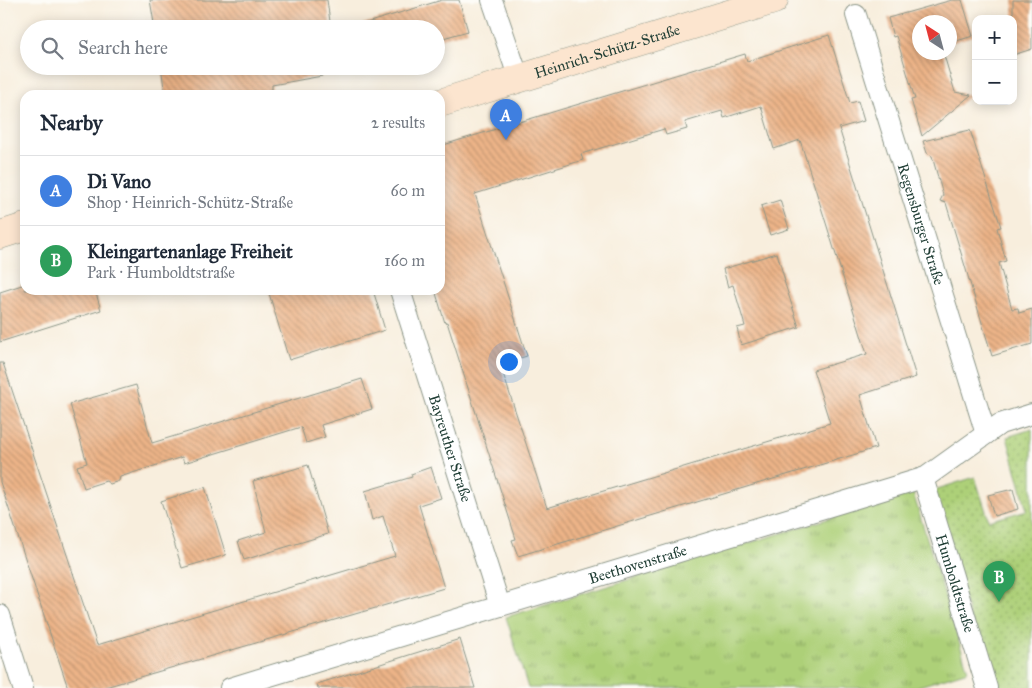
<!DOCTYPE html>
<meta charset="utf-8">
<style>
body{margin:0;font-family:"IM FELL Great Primer",serif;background:#f6f6f7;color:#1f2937}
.controls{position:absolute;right:15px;top:15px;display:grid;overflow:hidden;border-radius:10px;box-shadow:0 2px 12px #0003}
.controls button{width:45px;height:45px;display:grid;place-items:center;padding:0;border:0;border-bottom:1px solid #e0e1e3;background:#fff;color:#1f2937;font:25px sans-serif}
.compass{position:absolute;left:912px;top:15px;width:45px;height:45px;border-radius:50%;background:#fff;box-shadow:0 2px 12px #0003;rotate:324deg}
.you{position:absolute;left:508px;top:361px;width:18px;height:18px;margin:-12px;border:4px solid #fff;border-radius:50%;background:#1a73e8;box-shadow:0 0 0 8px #1a73e833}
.badge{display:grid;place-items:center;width:32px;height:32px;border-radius:50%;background:#2563eb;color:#fff;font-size:16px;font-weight:700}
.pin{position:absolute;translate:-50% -41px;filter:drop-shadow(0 1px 2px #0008)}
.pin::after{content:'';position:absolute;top:26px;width:18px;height:15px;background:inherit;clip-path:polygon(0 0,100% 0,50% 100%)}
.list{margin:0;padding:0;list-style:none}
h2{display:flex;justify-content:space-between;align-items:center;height:65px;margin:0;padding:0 20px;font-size:21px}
h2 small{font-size:16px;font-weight:400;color:#747a83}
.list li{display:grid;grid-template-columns:32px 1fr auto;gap:15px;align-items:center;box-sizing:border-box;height:70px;padding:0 20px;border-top:1px solid #e0e1e3}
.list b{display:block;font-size:19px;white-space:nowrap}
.list p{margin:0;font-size:16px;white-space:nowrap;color:#747a83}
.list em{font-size:16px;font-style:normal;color:#747a83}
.icon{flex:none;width:28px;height:28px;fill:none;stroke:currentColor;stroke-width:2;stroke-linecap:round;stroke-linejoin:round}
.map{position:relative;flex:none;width:1032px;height:688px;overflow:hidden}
.search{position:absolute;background:#fff;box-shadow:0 2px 12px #0003;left:20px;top:20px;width:425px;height:55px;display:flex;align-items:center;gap:12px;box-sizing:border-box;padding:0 18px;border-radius:28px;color:#747a83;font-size:19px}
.panel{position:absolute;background:#fff;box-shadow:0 2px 12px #0003;left:20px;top:90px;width:425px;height:205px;border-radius:15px}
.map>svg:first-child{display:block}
</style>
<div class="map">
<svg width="1032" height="688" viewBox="0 0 1032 688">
<defs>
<pattern id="grass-tufts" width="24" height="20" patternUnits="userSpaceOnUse" patternTransform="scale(1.25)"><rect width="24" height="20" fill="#add078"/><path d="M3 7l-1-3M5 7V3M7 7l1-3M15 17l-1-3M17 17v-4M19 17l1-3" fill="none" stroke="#8caa63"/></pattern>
<pattern id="garden-dots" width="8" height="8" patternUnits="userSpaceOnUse" patternTransform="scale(1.25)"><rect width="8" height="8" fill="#add078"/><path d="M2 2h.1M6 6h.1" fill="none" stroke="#8caa63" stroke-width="1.8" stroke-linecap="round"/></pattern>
<pattern id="building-back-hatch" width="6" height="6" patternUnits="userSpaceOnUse" patternTransform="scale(1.25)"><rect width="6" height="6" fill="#edb488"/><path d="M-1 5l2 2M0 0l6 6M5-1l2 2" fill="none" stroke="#bf9470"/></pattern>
</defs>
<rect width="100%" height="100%" fill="#fdfcf7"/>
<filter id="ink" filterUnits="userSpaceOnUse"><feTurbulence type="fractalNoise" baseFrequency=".02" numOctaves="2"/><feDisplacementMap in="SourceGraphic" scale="10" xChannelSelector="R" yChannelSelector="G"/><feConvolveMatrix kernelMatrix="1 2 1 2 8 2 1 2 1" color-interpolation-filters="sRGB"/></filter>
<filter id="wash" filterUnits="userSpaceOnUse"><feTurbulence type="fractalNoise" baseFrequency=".0096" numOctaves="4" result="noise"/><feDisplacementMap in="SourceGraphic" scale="20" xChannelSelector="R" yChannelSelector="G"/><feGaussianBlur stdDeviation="1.12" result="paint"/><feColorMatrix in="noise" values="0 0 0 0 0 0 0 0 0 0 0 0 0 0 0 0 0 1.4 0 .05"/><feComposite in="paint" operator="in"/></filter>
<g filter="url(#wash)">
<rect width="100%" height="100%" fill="#f8eedd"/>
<!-- grass -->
<path fill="url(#grass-tufts)" stroke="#668656" d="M913 493 968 671 913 688H528L506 617Z"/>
<!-- garden -->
<path fill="url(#garden-dots)" stroke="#668656" d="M1032 429V688H972L990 682 931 491 975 477 989 521 1027 510 1007 437Z"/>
<g id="blocks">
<!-- building -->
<g fill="url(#building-back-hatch)" fill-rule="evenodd">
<path d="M150 0H327L331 29H155Z"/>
<path d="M442 0H459L468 31 436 40V29H363V24Z"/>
<path d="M952 0H962L973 36 950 43V22H920V52H943L955 92 971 95 922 136 911 100 915 99 896 36 893 37 888 18Z"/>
<path d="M1013 0H1032V49L1013 55Z"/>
<path d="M829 35 850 103 858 101 864 121 839 128 916 377 860 395 876 448 518 556 512 540 516 539 447 322 445 323 435 290H440V146L745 54 747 61ZM761 106 774 149 800 140 867 354 813 370 830 423 547 508 500 364 527 356 475 194 583 160 581 154 664 129 666 135 687 129 685 122 722 111 724 118Z"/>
<path d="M161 66H322V76L272 85V90L238 95H165Z"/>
<path d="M970 130 1001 227 997 228 1006 261 999 263 1012 309 1018 308 1019 313 1032 309V344L992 356 946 203 940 201 943 195 932 156 927 153 923 141Z"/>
<path d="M780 200 789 229 770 235 761 206Z"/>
<path d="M777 253 785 281H784L799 327 741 345 737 328 745 326 733 285 728 287 723 269Z"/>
<path d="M25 284V290H95L101 310 0 342V292Z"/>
<path d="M268 290H373L385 330 289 360Z"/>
<path d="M0 363H3L97 645 395 556 383 516 372 520 365 491 412 477 411 474 431 467 441 498 419 505 444 588 102 688H68L0 482Z"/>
<path d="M362 379 372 409 321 425 325 437 306 443 301 427 184 463 182 457 120 477 119 481 110 484 106 481 84 488 77 466 87 463 70 404 136 385 152 443Z"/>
<path d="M308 465 328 534 244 560 238 541 266 532 253 481Z"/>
<path d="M205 487 226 555 182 568 161 501Z"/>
<path d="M1013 489 1018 509 994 516 988 495Z"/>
<path d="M460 639 475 688H318L317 684Z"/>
</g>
</g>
</g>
<g filter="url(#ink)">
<use href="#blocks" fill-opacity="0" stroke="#8c9688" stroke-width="1"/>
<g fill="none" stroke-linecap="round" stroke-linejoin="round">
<defs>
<g id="street">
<path d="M492 0 519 79"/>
<path id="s1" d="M856 15 986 434"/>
<path id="s2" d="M400 290 500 606"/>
<path id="s3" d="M923 478 987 688"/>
<path d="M0 615 23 688"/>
<path id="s4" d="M230 688 926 477 1000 424 1032 414"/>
</g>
<g id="secondary">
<path id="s5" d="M440 103 774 0"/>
<path d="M0 235 25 227"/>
</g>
</defs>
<!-- street casing -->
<use href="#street" stroke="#8c9688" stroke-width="22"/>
<!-- secondary casing -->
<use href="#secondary" stroke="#8c9688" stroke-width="29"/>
<!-- street -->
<use href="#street" stroke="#fff" stroke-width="20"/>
<!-- secondary -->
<use href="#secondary" stroke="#fce5cf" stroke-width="28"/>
</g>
</g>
<g text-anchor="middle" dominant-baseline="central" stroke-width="4.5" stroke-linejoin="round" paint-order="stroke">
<!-- street labels -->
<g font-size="15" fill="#1f3d34" stroke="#fdfcf7">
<text stroke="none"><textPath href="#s5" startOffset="175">Heinrich-Schütz-Straße</textPath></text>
<text stroke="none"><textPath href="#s1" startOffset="219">Regensburger Straße</textPath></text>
<text stroke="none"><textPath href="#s2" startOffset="166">Bayreuther Straße</textPath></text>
<text stroke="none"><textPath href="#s4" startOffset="426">Beethovenstraße</textPath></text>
<text stroke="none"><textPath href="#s3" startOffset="110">Humboldtstraße</textPath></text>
</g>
</g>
</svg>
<div class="controls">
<button>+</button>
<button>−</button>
</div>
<svg class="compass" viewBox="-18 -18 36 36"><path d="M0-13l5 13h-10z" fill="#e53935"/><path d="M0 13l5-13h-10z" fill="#747a83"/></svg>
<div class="you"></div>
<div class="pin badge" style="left:506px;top:140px;background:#3f7fe0">A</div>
<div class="pin badge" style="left:999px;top:602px;background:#2e9e5b">B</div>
<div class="search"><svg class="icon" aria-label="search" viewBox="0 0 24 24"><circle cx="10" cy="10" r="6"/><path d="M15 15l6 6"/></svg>Search here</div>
<section class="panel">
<h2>Nearby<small>2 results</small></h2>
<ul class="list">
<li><span class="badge" style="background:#3f7fe0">A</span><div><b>Di Vano</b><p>Shop · Heinrich-Schütz-Straße</p></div><em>60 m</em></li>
<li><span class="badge" style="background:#2e9e5b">B</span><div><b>Kleingartenanlage Freiheit</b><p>Park · Humboldtstraße</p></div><em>160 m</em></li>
</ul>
</section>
</div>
